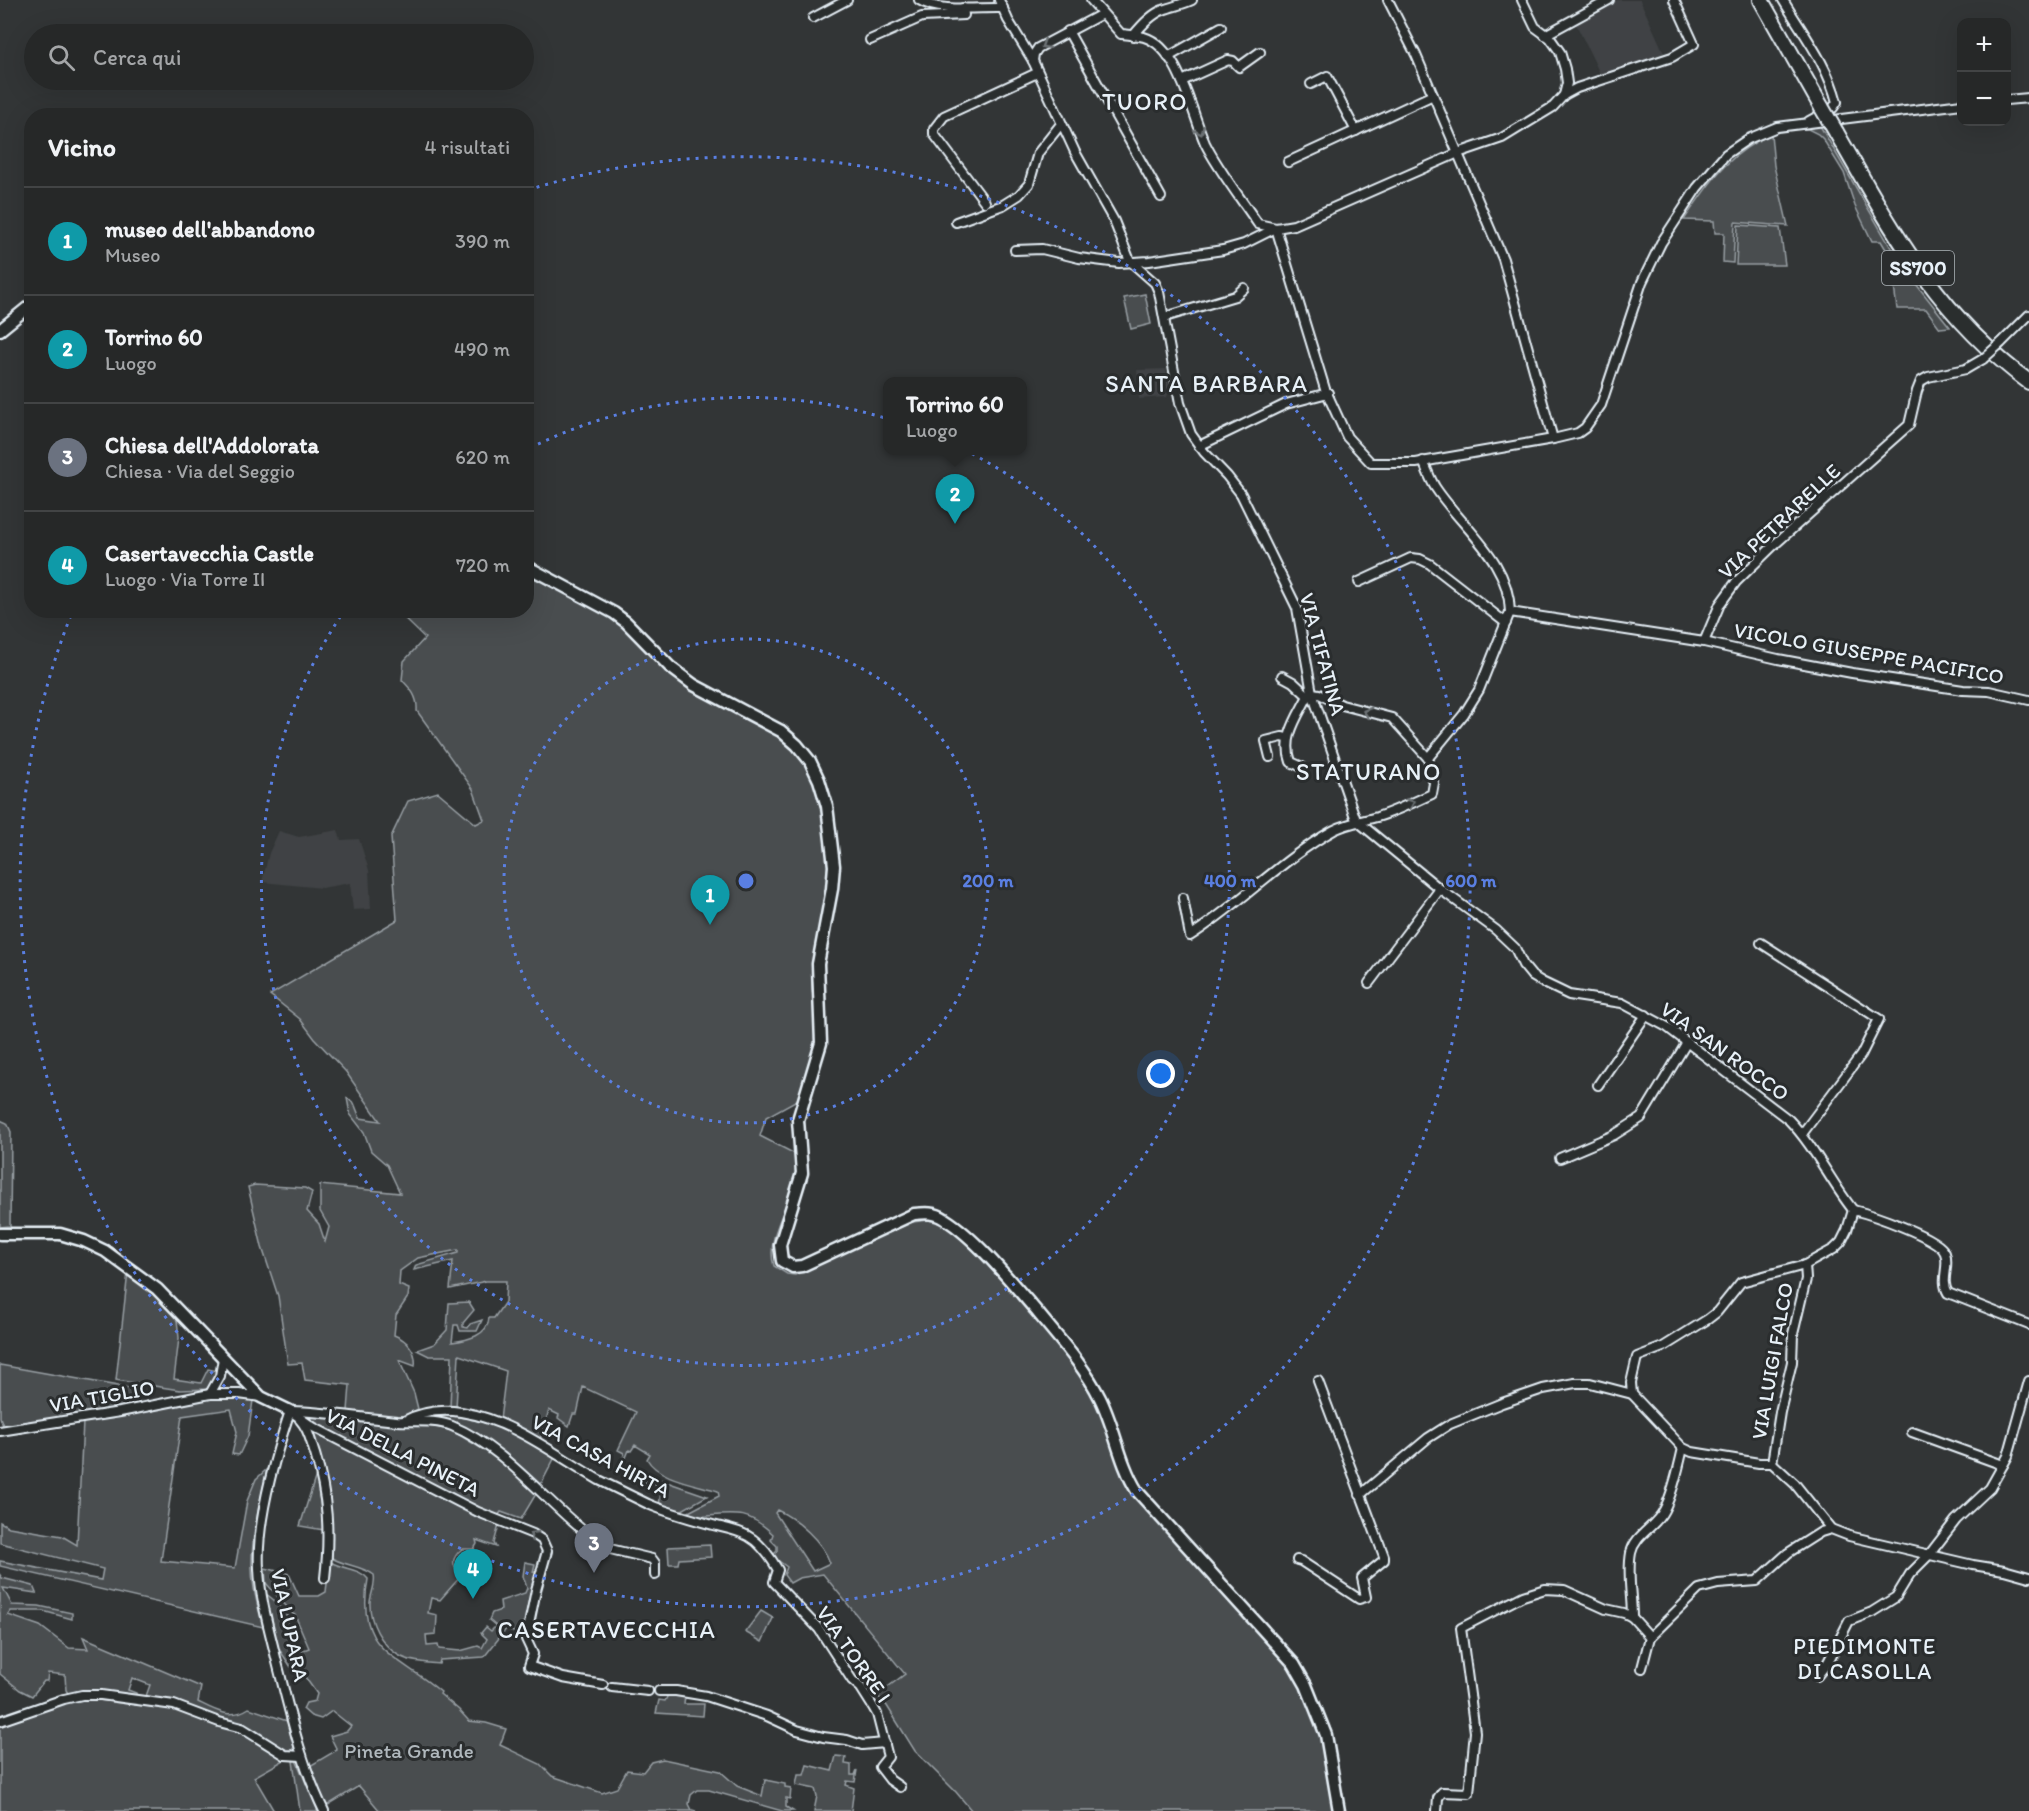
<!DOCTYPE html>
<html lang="it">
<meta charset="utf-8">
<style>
body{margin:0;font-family:Itim,sans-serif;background:#2e3030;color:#f1f3f6}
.controls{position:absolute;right:18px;top:18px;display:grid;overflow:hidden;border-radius:12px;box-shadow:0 6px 24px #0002}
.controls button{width:54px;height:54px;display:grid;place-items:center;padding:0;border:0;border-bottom:2px solid #424445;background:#262828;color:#f1f3f6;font:30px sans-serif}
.you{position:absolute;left:1161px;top:1074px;width:21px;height:21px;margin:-15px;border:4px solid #fff;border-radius:50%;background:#1a73e8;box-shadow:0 0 0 9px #1a73e833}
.badge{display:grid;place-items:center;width:39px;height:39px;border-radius:50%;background:#d6ab8b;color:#fff;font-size:20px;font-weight:700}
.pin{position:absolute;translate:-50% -50px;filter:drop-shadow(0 2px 3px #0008)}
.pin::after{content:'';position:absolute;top:32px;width:21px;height:18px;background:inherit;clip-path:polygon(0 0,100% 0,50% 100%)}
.popup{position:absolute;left:883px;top:377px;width:144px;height:78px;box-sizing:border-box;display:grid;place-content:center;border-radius:12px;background:#262828;filter:drop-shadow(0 2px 4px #0005);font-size:20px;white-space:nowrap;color:#a4a6a8}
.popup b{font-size:22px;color:#f1f3f6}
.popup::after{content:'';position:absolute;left:50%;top:100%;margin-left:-12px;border:12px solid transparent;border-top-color:#262828}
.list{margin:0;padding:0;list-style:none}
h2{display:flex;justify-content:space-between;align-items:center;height:78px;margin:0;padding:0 24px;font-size:26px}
h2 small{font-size:20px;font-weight:400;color:#a4a6a8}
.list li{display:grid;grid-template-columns:39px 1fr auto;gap:18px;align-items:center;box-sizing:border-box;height:108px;padding:0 24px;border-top:2px solid #424445}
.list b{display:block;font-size:22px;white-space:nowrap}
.list p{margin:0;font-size:20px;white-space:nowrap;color:#a4a6a8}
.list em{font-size:20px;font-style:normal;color:#a4a6a8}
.icon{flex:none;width:33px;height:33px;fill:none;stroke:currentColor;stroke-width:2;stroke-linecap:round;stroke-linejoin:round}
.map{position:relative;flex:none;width:2029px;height:1811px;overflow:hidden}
.search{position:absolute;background:#262828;box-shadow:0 6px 24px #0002;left:24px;top:24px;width:510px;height:66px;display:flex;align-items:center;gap:15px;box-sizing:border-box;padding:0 21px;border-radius:33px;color:#a4a6a8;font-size:22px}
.panel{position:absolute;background:#262828;box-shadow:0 6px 24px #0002;left:24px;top:108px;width:510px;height:510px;border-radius:24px}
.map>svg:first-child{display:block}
</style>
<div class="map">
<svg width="2029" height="1811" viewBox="0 0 2029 1811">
<rect width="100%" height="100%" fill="#323536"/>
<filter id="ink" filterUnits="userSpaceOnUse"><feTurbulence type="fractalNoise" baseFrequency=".0167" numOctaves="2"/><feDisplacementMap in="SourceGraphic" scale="12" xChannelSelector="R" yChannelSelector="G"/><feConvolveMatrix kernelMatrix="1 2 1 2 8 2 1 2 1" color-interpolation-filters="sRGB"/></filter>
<g filter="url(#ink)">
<!-- built -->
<g fill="#3f4244">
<path d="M1614 0H1640L1664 53 1601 76 1576 24 1578 21Z"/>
<path d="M1166 369 1170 387 1167 397 1139 399 1137 370Z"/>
<path d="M338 830 341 840 359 839 369 870 371 909 353 910 350 883 322 888 262 882 269 853 279 831 299 837Z"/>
</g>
<!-- green -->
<g fill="#494d4f" stroke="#989fa4" stroke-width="1.5" fill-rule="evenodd">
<path d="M1819 124 1901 265 1950 327 1940 328 1926 309H1897L1890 256 1881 241H1872L1855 206 1844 173 1823 139 1818 134 1808 129H1781Z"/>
<path d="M1771 134 1774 166 1788 226 1735 222 1733 263 1723 262 1724 233H1715L1714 221 1684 220C1711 181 1726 155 1771 134Z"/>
<path d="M1738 225 1780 228 1785 265H1736Z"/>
<path d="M1145 294 1151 324 1131 329 1124 298Z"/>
<path d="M527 575C559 590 593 604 622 626 643 643 659 666 681 682 714 705 756 716 788 743 820 769 832 847 826 887 822 914 816 940 812 967 809 994 820 1022 815 1049 811 1066 803 1083 797 1100L766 1117 760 1136 797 1155C796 1163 797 1171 795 1179 789 1207 765 1238 774 1266L787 1274 795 1275 912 1222 929 1220 942 1224 962 1238 1032 1313 1067 1354 1097 1402 1130 1491 1286 1659 1301 1683 1323 1743 1334 1811H972L956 1792 915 1751 887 1706 877 1695 905 1674 823 1574 799 1578 790 1583 784 1575 787 1567 772 1556 777 1551V1546L771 1540 773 1534C750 1512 738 1513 707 1516 699 1516 691 1518 683 1515L719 1496 718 1491C696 1484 658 1479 647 1459L650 1454 635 1445 631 1451 629 1450 625 1460 623 1459 624 1453 618 1450 636 1412 583 1387 577 1414H573L569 1426 558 1418 559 1415 549 1410 540 1440 500 1420 506 1371 459 1355 456 1408H450L452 1356H429L417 1350 434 1344 447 1330 449 1303 469 1302 474 1310 463 1323V1327L468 1328 470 1324 482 1320 477 1331H460L458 1325H454L452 1342C467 1340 488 1336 489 1318H494L505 1302 506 1281H486L450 1289 453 1261 414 1270 416 1265 458 1253V1250L418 1258 400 1271 399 1285 409 1289 408 1297 396 1315 394 1335C407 1340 417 1351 415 1366L399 1360 414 1393 418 1409 404 1417 348 1411 350 1385 305 1380 302 1363 288 1364 278 1296 262 1247 248 1187 255 1185 305 1188 312 1192 307 1211 319 1224 325 1242 329 1227 320 1211V1185L400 1193 387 1165 371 1151 364 1132 350 1114 347 1098 354 1103 360 1118 380 1121 346 1072 315 1039 300 1019 270 995 397 920 391 837 408 801 438 792 476 824 484 820 473 789 417 711C418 697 411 689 402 680L404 661 425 638 397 611 526 610ZM777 1510C797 1519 823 1542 830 1563L813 1571 775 1513Z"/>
<path d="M0 1120 7 1123 11 1132 10 1226 0 1227Z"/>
<path d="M128 1272 176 1311 179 1338 174 1379 201 1383 208 1369 218 1371 209 1389 180 1390 116 1380Z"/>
<path d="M0 1365 129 1388 136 1405 3 1426 0 1417Z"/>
<path d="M211 1398 253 1400 248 1436 239 1455 232 1454 237 1432 231 1409 182 1416 161 1561 235 1568 247 1501 256 1479 267 1469C261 1499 252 1531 252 1562 251 1584 258 1606 263 1627L0 1566V1561L101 1580 103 1569 0 1543V1522L9 1527 62 1536 77 1545 83 1422Z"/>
<path d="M438 1415C482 1416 518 1435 556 1455L540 1486 489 1442 455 1424 414 1418Z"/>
<path d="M313 1416 365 1423 423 1425 451 1430 499 1459 536 1494 521 1519 501 1512 497 1517 310 1423 309 1419Z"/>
<path d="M310 1428 499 1525 494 1543 496 1547 476 1540 477 1544 474 1549H462C451 1558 451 1565 461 1576L440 1600 431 1598 428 1613 437 1615 436 1634 426 1635 427 1646 438 1645 439 1649 460 1651 478 1646 482 1648 487 1639 481 1633 486 1627 491 1631 496 1626 489 1620 492 1613 501 1610 500 1601 525 1593 527 1588 523 1576 525 1562 535 1564 533 1572H539L524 1639 507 1628 484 1657 440 1660 439 1664C426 1663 409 1662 398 1655 381 1644 369 1622 370 1602 371 1593 376 1584 374 1575 360 1565 344 1566 330 1557 331 1507 329 1475 310 1428Z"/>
<path d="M646 1472 658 1479 707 1496 677 1513 659 1505 662 1486 647 1481 643 1487 635 1480 636 1476 642 1478Z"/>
<path d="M316 1475 324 1530 300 1526Z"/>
<path d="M710 1545 711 1557 679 1559 678 1564H669L668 1547Z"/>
<path d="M331 1562C344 1570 359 1568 368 1579 355 1652 396 1653 441 1692L440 1694 459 1710 469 1721 486 1723 506 1729 500 1745 540 1764 552 1776 602 1793 617 1788 627 1770 643 1772 651 1762 663 1759 720 1771 737 1786 762 1796 765 1780 785 1784V1787L791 1788 790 1799 786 1798V1807L793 1811H782L709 1790H697L691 1795 689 1804 692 1810 696 1811H380L359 1786 325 1807 308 1767 337 1750 330 1736 347 1731 351 1726 332 1711 321 1719 311 1716 303 1709 306 1703 315 1701 317 1694 298 1667H291L281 1652 279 1653 265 1593 275 1601 287 1616 285 1618 289 1629 287 1632 290 1640 294 1639 301 1651 309 1648 295 1615 293 1614 266 1583 265 1568 289 1574 299 1596H319L326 1592C327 1581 329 1572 331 1562Z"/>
<path d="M0 1575 2 1578 33 1586 36 1593 3 1588 12 1605 39 1606 72 1613V1619L43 1611H11L8 1615 40 1626 69 1648 88 1649 83 1637 201 1687 198 1702C216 1711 231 1720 249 1708L287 1721 294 1747 291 1752 284 1751 241 1725 145 1699 150 1685 132 1678 128 1690 136 1693 137 1698 69 1695 66 1690 65 1675 48 1673 47 1681H44L32 1696 20 1690 0 1674Z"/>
<path d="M761 1611 773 1618 762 1642 745 1632Z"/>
<path d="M669 1693 685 1696 684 1704H704L703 1716 656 1713 659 1700 665 1701Z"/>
<path d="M83 1698 176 1710 246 1733 286 1759 254 1777 274 1811H0V1725L66 1700Z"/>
<path d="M836 1756 846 1757 845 1764 851 1765V1775H855L857 1770 855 1782 847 1781 846 1785 854 1788 851 1811H814L817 1796 815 1789 796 1785 798 1775H804L807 1765 832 1771Z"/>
<path d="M296 1760 318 1811H300L293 1761Z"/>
</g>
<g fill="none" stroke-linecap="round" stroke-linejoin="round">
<defs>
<g id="street">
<path d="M919 0C939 13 979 7 1003 8"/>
<path d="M999 0 1008 20 1033 61 1075 152 1114 221 1130 261"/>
<path d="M1091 0 1121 34C1129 35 1137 35 1144 37 1179 47 1192 114 1205 143 1217 168 1242 200 1258 224L1276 228"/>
<path d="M1388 0 1416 55 1503 259 1553 439"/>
<path d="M1783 0C1803 34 1827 63 1837 102L1833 108 1809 121"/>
<path d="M813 18 847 0"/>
<path d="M1068 31 1161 197"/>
<path d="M1545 35 1609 0"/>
<path d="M1133 36C1141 26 1152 14 1163 10 1173 6 1181 5 1192 0"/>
<path d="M870 40 922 17 964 15 963 8"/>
<path d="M1168 57 1221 27"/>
<path d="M1033 61 1034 54 1038 48 1102 14"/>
<path d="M1182 81 1228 60 1233 61 1239 67 1260 52"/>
<path d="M1311 84 1327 76 1356 131"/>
<path d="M1564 95 1577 88 1672 57 1694 44 1674 0"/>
<path d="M2006 100 2029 98"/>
<path d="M1288 162 1433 95"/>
<path d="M985 202 934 134V129L944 116 1037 73"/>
<path d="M956 222 1003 205 1019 195 1029 184 1038 153 1061 124"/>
<path d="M1276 228 1325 389 1347 437 1371 463H1416L1553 439 1578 433 1585 428 1601 405 1642 282 1661 243 1697 188 1726 154 1748 139 1777 127 1962 104"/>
<path d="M1015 250 1042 249 1079 258 1119 263 1149 261 1223 250 1244 244 1276 228 1294 225 1458 153 1502 138 1553 107 1564 95 1567 83 1565 69 1560 52 1550 38 1535 27 1522 0"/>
<path d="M1130 261 1155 283 1159 292 1180 403 1191 434 1204 452 1227 476 1241 494 1297 608 1312 693 1356 820 1440 889 1496 930 1515 948 1523 965 1532 976 1542 982 1569 995 1622 1003 1667 1027 1789 1120C1815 1147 1830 1181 1853 1210"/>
<path d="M1165 317 1235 296 1244 288"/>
<path d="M2001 343 2029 315"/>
<path d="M1199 446 1286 404 1328 393"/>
<path d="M1423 461C1427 470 1430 479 1435 487 1462 528 1509 559 1510 612L1479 690 1464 714 1428 758"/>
<path d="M1359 582 1411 558 1420 559 1430 564 1506 623"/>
<path d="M1510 612 1704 642 1720 604 1736 582 1774 545 1909 425 1917 391 1921 381 1928 377 1966 369 1983 359"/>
<path d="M1704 642 1778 659 1852 673 1963 690 1989 691 2029 700"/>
<path d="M1282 676 1293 682 1308 696"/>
<path d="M1270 757 1266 741 1282 737 1287 738"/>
<path d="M1183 898 1190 936C1240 904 1282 859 1334 830 1348 823 1362 821 1377 817 1396 811 1414 802 1432 794L1434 783 1428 758 1392 718 1342 705 1319 694 1312 693 1308 696C1297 718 1282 737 1291 762L1302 767"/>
<path d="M1761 943 1879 1019 1861 1055 1802 1134"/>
<path d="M1369 983 1440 889"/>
<path d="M1598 1085 1646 1015"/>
<path d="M1560 1158 1614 1135 1641 1118 1687 1042"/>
<path d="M1853 1210C1870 1214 1939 1237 1945 1253 1950 1266 1940 1280 1948 1293L2029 1325"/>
<path d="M210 1394 220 1376 223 1358"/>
<path d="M290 1411 313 1427 478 1512 533 1534 542 1540 547 1551 536 1590 526 1639 533 1654 529 1666 563 1678 603 1685"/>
<path d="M290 1411C275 1456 256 1520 259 1568 260 1600 270 1632 277 1662 290 1713 301 1764 324 1811"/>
<path d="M292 1411C327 1412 362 1418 397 1421 415 1422 435 1419 452 1426 506 1448 549 1506 596 1541L610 1549 652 1559 655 1563V1575"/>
<path d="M300 1420C309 1429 311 1443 315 1454 328 1497 330 1533 325 1578"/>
<path d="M404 1421C421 1412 441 1409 461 1412 513 1420 555 1455 599 1480 615 1488 632 1496 648 1504 669 1513 691 1519 713 1525 725 1528 738 1530 748 1536 761 1543 771 1558 778 1570L774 1582 819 1629 852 1680 861 1688 873 1707 877 1714 888 1757 880 1767 890 1780 900 1787"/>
<path d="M0 1431 120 1412 210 1394H239L261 1397"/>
<path d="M1912 1432 2003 1465"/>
<path d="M1772 1463H1759L1692 1452 1683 1448 1632 1394 1631 1383 1637 1357 1663 1347 1708 1319 1717 1312 1741 1282 1805 1265 1834 1249 1841 1242 1847 1230 1853 1210"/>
<path d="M1772 1463 1795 1484 1831 1529 1849 1536 1973 1565 2004 1570 2029 1577"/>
<path d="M1772 1463 1780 1412 1792 1362 1793 1334 1806 1279 1805 1265"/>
<path d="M1360 1495 1428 1438 1450 1424 1502 1403 1543 1389 1575 1383H1590L1632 1394"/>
<path d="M1297 1560 1301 1561 1359 1599 1366 1597 1362 1578 1384 1560V1556L1318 1381"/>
<path d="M1632 1617C1632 1596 1627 1574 1631 1553 1635 1534 1656 1527 1664 1510 1673 1493 1679 1466 1683 1448"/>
<path d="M1650 1637 1699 1589 1718 1584 1757 1581 1788 1553 1821 1532 1831 1529"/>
<path d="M1642 1668 1650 1637"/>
<path d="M1817 1676 1828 1662 1849 1621 1872 1612 1896 1597 1910 1574 1929 1555 1956 1520 1990 1488 2008 1456 2029 1381"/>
<path d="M612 1687 648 1691"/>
<path d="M659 1691H676L706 1696 767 1716 797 1730 823 1737 847 1740 862 1745 885 1743"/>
<path d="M0 1721 64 1699 82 1695H101L174 1705 219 1722 242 1728 285 1755 302 1756"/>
<path d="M1437 1811 1438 1798 1442 1792 1469 1793 1475 1732 1461 1628 1523 1596 1545 1589 1564 1590 1606 1609 1624 1613 1632 1617 1650 1637"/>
</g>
<g id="secondary">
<path d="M0 330 32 304"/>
<path d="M526 566 614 613 626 622 670 667 694 685 781 731 797 745 810 761 819 780 827 806 834 866 832 889 818 964 821 1043 798 1120 802 1173 780 1245 782 1261 793 1267 802 1266 914 1214C925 1213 935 1212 945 1219 977 1239 1013 1284 1038 1313 1060 1340 1084 1366 1100 1398 1115 1428 1119 1462 1137 1491L1294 1664 1306 1685 1326 1735 1339 1811"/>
<path d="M0 1234H60L84 1241 105 1251 157 1289 261 1397 290 1411"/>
</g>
<g id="highway">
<path d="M1761 0 1822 108"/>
<path d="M1836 132C1891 228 1937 315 2029 382"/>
</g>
</defs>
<!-- street casing -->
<use href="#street" stroke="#e8f1f8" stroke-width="12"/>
<!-- secondary casing -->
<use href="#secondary" stroke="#e8f1f8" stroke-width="15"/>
<!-- highway casing -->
<use href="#highway" stroke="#e8f1f8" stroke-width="18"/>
<!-- street -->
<use href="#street" stroke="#2a2d2e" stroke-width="8"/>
<!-- secondary -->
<use href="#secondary" stroke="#2a2d2e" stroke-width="10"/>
<!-- highway -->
<use href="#highway" stroke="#2a2d2e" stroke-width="14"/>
<defs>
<path id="street-bridge" d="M1983 359 2001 343"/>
<path id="highway-bridge" d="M1822 108 1836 132"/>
</defs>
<!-- street-bridge casing -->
<use href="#street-bridge" stroke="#e8f1f8" stroke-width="12" stroke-linecap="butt"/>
<!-- highway-bridge casing -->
<use href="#highway-bridge" stroke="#e8f1f8" stroke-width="18" stroke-linecap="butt"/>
<!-- street-bridge -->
<use href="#street-bridge" stroke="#2a2d2e" stroke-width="8"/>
<!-- highway-bridge -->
<use href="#highway-bridge" stroke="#2a2d2e" stroke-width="14"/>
</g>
<!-- one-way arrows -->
<defs><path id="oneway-chevron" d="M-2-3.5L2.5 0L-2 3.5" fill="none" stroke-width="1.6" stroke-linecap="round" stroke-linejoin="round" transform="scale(1.5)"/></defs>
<g stroke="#6c7275">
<use href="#oneway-chevron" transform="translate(1045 45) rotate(148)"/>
<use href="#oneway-chevron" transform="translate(1200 131) rotate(67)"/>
<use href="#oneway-chevron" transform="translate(1367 712) rotate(-164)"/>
<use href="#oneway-chevron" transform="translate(1411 803) rotate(-22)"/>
<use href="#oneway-chevron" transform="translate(533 1535) rotate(-149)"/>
</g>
</g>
<!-- distance rings -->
<g fill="none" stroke="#5a7fe2" stroke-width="3" stroke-dasharray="3 6">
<circle cx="746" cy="881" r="242"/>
<path d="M530 448A484 484 0 1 1 342 614"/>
<path d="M528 190A725 725 0 1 1 71 615"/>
</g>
<g text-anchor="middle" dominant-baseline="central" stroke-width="6" stroke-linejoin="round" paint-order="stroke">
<!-- shield labels -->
<rect fill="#2a2d2e" stroke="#afb6bb" stroke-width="1.5" x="1882" y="251" width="72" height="34" rx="4.5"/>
<g font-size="20" font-weight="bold" fill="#e8f1f8">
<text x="1918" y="268">SS700</text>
</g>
<!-- street labels -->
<g font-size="21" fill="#e8f1f8" stroke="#2a2d2e">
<text transform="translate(1779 521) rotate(-43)">VIA PETRARELLE</text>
<text transform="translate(1869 653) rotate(10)">VICOLO GIUSEPPE PACIFICO</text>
<text transform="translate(1323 654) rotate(75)">VIA TIFATINA</text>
<text transform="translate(1725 1051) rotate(36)">VIA SAN ROCCO</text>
<text transform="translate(1772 1361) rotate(-80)">VIA LUIGI FALCO</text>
<text transform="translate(102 1396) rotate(-10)">VIA TIGLIO</text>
<text transform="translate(403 1452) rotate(27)">VIA DELLA PINETA</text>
<text transform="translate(601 1456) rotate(28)">VIA CASA HIRTA</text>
<text transform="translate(290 1625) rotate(78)">VIA LUPARA</text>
<text transform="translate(854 1654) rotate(55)">VIA TORRE I</text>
</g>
<!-- park labels -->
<g font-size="21" fill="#b0b8bd" stroke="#2a2d2e">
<text x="409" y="1750">Pineta Grande</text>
</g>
<!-- neighbourhood labels -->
<g font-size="22" letter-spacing="1.5" fill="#e8f1f8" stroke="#2a2d2e">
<text x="1865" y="1646">PIEDIMONTE<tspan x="1865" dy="25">DI CASOLLA</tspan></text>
</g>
<!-- quarter labels -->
<g font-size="24" letter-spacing="1.5" fill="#e8f1f8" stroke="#2a2d2e">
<text x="1145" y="101">TUORO</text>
<text x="1207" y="383">SANTA BARBARA</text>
<text x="1369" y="771">STATURANO</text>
<text x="607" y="1629">CASERTAVECCHIA</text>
</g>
</g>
<circle cx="746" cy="881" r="9" fill="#5a7fe2" stroke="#2a2d2e" stroke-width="3"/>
<g font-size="18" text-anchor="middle" font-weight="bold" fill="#5a7fe2" stroke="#2a2d2e" stroke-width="6" stroke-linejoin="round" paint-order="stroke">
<text x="988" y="887">200 m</text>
<text x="1230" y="887">400 m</text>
<text x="1471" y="887">600 m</text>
</g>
</svg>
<div class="controls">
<button>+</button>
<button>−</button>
</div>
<div class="you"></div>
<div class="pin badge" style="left:710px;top:925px;background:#0f9aa8">1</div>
<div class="pin badge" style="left:955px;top:524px;background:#0f9aa8">2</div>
<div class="popup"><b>Torrino 60</b>Luogo</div>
<div class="pin badge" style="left:594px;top:1573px;background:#6b7280">3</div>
<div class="pin badge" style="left:473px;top:1599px;background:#0f9aa8">4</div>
<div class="search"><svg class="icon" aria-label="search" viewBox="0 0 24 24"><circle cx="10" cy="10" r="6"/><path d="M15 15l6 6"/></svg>Cerca qui</div>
<section class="panel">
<h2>Vicino<small>4 risultati</small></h2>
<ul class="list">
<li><span class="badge" style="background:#0f9aa8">1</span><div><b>museo dell'abbandono</b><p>Museo</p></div><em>390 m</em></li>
<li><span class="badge" style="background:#0f9aa8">2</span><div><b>Torrino 60</b><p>Luogo</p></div><em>490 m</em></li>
<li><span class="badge" style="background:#6b7280">3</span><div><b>Chiesa dell'Addolorata</b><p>Chiesa · Via del Seggio</p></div><em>620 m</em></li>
<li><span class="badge" style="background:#0f9aa8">4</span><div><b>Casertavecchia Castle</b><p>Luogo · Via Torre II</p></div><em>720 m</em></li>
</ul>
</section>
</div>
